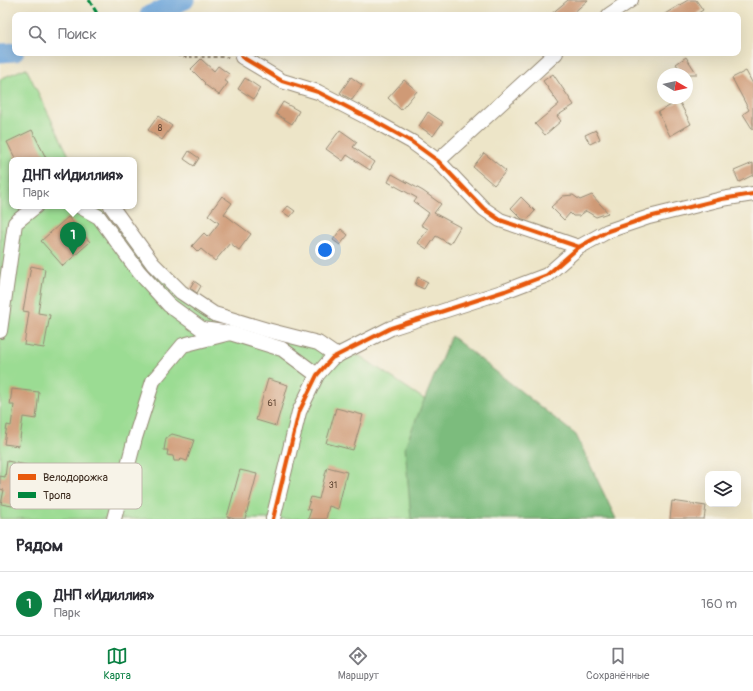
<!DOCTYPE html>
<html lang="ru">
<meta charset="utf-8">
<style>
body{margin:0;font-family:Pangolin,sans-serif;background:#f7f7f7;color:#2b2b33}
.controls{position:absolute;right:12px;bottom:12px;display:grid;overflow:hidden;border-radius:8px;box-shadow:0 4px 16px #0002}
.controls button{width:36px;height:36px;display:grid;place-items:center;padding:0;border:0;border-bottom:1px solid #e1e1e2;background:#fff;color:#2b2b33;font:20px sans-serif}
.compass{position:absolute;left:657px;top:68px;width:36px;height:36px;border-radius:50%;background:#fff;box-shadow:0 4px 16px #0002;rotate:99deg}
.you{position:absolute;left:325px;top:250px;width:14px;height:14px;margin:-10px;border:3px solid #fff;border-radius:50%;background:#1a73e8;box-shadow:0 0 0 6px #1a73e833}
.badge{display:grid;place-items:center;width:26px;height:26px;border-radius:50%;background:#0b8043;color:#fff;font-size:13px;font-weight:700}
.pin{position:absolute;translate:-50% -33px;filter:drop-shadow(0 1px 2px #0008)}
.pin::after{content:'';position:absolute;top:21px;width:14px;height:12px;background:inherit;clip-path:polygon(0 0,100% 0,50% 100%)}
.popup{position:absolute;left:9px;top:157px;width:128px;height:52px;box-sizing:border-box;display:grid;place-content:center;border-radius:8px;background:#fff;filter:drop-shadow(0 1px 3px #0005);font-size:13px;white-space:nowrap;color:#7c7c81}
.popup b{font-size:15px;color:#2b2b33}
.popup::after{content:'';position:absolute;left:50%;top:100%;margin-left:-8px;border:8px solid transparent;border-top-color:#fff}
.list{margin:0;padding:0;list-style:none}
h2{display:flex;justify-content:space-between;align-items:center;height:52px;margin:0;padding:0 16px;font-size:17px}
h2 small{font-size:13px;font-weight:400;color:#7c7c81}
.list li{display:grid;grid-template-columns:26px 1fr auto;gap:12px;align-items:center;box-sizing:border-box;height:64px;padding:0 16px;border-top:1px solid #e1e1e2}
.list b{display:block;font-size:15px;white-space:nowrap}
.list p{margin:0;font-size:13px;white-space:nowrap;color:#7c7c81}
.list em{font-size:13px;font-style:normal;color:#7c7c81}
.icon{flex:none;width:22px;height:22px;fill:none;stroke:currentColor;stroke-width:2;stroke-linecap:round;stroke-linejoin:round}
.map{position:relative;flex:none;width:753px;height:519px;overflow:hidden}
.search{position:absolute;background:#fff;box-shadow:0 4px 16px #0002;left:12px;right:12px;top:12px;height:44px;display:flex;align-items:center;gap:10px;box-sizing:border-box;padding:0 14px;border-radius:8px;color:#7c7c81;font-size:15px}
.sheet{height:116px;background:#fff}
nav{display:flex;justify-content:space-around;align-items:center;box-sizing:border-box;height:56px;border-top:1px solid #e1e1e2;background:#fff;font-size:11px;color:#7c7c81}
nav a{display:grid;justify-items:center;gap:2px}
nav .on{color:#0b8043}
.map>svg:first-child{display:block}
</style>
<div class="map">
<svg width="753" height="519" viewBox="0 0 753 519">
<rect width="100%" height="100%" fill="#f7f3e8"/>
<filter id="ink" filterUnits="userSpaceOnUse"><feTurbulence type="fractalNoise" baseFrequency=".025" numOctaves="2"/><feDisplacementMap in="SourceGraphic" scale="8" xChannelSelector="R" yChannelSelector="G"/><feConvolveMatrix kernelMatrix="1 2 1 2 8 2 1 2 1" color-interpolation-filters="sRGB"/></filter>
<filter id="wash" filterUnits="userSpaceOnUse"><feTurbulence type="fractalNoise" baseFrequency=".012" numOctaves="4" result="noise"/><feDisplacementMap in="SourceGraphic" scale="16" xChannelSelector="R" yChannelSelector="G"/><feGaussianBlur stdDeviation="0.9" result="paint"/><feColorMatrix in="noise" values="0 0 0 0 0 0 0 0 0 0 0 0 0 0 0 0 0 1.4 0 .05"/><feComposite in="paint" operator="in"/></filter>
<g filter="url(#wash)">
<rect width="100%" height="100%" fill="#ede5c8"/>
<!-- green -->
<path fill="#9bdc93" stroke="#6b8358" d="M26 68 71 160H12V206H98L203 316 360 356 449 416 415 519H0V79Z"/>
<!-- forest -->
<path fill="#7cbc7d" stroke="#5c734e" d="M451 336 576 435 616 519H411L405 446Z"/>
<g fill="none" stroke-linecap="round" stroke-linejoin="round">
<!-- river -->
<g stroke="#6ca5db" stroke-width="19">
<path d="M149 15 185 0"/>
<path d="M0 53 15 52"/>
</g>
</g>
<g id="blocks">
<!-- building -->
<g fill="#cf9a76">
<path d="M568 0H588L571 15H550Z"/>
<path d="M688 0H696L703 10 695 15H663Z"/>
<path d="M686 57 697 74H683L676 64Z"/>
<path d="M201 59 214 71 218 66 229 74 224 80 228 83 219 95 204 84 205 83 191 69Z"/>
<path d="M746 71 753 84V130L743 114 749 110 732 78Z"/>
<path d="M553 74 574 105 557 116 561 121 545 135 535 124 559 104 543 81Z"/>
<path d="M351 77 362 85 352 100 340 93Z"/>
<path d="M245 78 260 88 254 99 238 89Z"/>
<path d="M404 80 417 91 401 110 388 98Z"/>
<path d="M679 101 691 124 670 136 658 112Z"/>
<path d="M283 102 299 111 292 124 276 114Z"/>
<path d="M428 112 443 122 433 136 419 126Z"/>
<path d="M158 116 172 126 162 140 148 130Z"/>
<path d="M32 130 47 160H16L7 142Z"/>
<path d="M340 130 357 142 353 147 375 162 370 170 347 155 343 161 326 149Z"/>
<path d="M596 130 600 139 590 144 585 135Z"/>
<path d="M189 151 199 158 194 166 184 159Z"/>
<path d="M484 153 506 171 494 185 473 167Z"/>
<path d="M753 163V175L739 182 734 171Z"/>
<path d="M392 174 423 191 441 204 434 213 460 227 450 244 436 236 427 249 418 243 428 229 421 225 429 213 414 202 417 198 388 182Z"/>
<path d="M573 195 580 200 592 195 608 213 596 217 586 211 579 216H573L570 213 564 220 551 207 563 196Z"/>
<path d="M222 196 232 203 224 214 251 234 239 250 230 243 215 261 201 249 198 252 192 246 204 233 208 237 219 223 208 215Z"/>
<path d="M521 197 535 211 527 220 522 219 511 208Z"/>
<path d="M288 206 295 211 290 217 283 212Z"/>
<path d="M68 217 90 242 63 266 41 241Z"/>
<path d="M341 229 348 235 340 245 333 240Z"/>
<path d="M31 266 45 269 38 313 50 315 44 348 24 345 29 312 23 311Z"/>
<path d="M418 277 428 282 424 289 415 285Z"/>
<path d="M194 281 201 286 197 293 190 288Z"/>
<path d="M268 379 288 385 276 426 256 420Z"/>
<path d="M12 389 39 392 36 419 23 417 19 446 4 444 7 425 11 426 14 405H10Z"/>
<path d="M336 408 363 415 353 450 326 443Z"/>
<path d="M172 434 194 440 187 461 181 459 179 461H174L173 456 167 455 168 450H164L166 438Z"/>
<path d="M7 461 26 465 18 507 1 504 4 490 0 489V476L5 477Z"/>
<path d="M327 467 347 472 338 509 329 506 326 519H308L311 510 307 509 311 497 319 499Z"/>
<path d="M240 470 257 474 245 519H235L227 517Z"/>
<path d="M672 501 706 506 704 519H670Z"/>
</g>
</g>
</g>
<g filter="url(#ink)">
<use href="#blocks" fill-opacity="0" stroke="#948873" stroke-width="1"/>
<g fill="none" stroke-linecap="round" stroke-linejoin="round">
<defs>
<g id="minor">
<path d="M609 15 631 0"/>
<path d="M242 57 282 81 318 92 376 122 412 142 438 161 484 209 500 220 579 247"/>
<path d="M438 161 556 53"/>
<path d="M79 206 99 217 139 272 169 305 202 329 224 332"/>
<path d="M111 206 153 264 181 292 214 314 267 330 318 343 337 356"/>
<path d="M0 331 15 223 36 206"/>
<path d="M114 519 135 438 153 381 183 345 230 333 282 349 317 375"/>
<path d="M273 519 299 412 317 375 332 358 391 328 505 291 547 275 579 247 608 231 649 217 722 199 753 194"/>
</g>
</defs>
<!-- minor casing -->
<use href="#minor" stroke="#948873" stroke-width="16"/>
<!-- path -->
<path stroke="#948873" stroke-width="2" stroke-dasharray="3 3" stroke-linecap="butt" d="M166 53 185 57H231"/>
<!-- minor -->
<use href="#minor" stroke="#fff" stroke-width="14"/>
<!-- quiet -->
<path stroke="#00873e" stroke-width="3" stroke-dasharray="6 3" stroke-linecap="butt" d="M89 0 98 15"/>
<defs>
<g id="cycleway">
<path d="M242 57 282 81 318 92 376 122 412 142 438 161 484 209 500 220 579 247"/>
<path d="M273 519 299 412 317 375 332 358 391 328 505 291 547 275 579 247 608 231 649 217 722 199 753 194"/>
</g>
</defs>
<!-- cycleway casing -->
<use href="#cycleway" stroke="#f7f3e8" stroke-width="6"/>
<!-- cycleway -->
<use href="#cycleway" stroke="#e8590c" stroke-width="4"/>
</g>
</g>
<g text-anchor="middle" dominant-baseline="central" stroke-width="4" stroke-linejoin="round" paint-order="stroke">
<!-- number labels -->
<g font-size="9" fill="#604634">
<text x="160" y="128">8</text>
<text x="272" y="403">61</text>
<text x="333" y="485">31</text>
</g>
</g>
<!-- legend -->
<rect x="10" y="463" width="132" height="46" rx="6" fill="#f7f3e8" stroke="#bfb7ab" stroke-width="1"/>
<rect x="18" y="474" width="18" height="6" fill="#e8590c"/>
<rect x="18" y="492" width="18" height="6" fill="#00873e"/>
<g font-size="11" fill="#3b2a1e">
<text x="43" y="481">Велодорожка</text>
<text x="43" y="499">Тропа</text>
</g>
</svg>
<div class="controls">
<button><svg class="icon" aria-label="layers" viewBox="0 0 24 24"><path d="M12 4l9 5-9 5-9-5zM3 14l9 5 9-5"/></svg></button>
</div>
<svg class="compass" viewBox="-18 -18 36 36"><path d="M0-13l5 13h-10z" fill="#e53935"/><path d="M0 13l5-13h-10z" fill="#7c7c81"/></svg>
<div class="you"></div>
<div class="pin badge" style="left:73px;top:255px">1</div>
<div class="popup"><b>ДНП «Идиллия»</b>Парк</div>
<div class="search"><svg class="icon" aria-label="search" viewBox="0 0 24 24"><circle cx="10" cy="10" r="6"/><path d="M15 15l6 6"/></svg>Поиск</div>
</div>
<section class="sheet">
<h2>Рядом<small></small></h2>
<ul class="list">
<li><span class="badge">1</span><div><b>ДНП «Идиллия»</b><p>Парк</p></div><em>160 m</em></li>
</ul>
</section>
<nav>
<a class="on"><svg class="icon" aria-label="map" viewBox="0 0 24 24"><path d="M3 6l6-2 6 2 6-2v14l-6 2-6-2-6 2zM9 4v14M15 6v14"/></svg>Карта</a>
<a><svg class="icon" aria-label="directions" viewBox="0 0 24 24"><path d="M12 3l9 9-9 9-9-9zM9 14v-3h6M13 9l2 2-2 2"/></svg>Маршрут</a>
<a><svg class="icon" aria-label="saved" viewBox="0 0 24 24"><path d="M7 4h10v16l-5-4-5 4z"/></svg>Сохранённые</a>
</nav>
